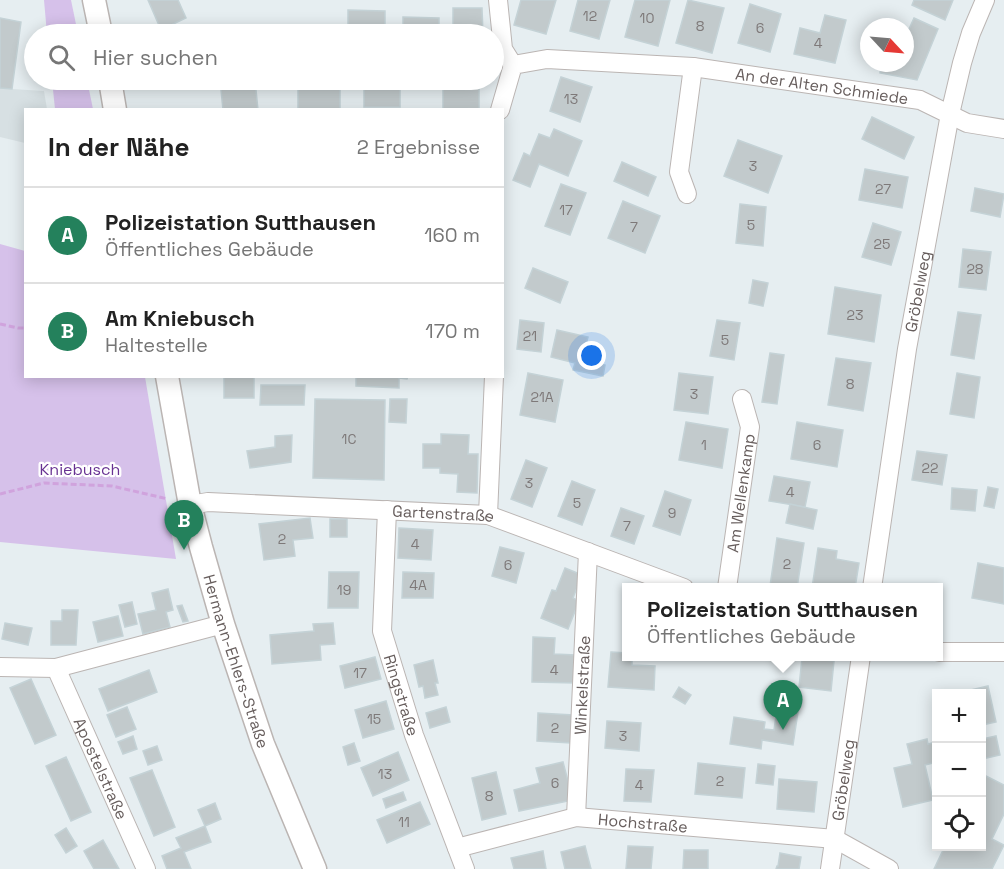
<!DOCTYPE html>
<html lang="de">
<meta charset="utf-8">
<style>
body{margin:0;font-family:"Space Grotesk",sans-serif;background:#f6f6f6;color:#222}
.controls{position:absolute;right:18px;bottom:18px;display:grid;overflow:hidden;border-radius:0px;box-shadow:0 3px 15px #0003}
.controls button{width:54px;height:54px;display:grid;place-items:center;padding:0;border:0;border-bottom:2px solid #e0e0e0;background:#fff;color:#222;font:30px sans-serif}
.compass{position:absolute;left:860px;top:18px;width:54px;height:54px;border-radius:50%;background:#fff;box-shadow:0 3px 15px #0003;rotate:116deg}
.you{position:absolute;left:592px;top:356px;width:21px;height:21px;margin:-15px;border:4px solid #fff;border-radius:50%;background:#1a73e8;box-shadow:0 0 0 9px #1a73e833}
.badge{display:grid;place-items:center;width:39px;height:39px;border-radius:50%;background:#24815c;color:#fff;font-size:20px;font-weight:700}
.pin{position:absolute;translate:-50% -50px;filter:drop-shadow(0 2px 3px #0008)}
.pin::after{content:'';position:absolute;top:32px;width:21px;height:18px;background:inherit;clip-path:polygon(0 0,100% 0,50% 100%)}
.popup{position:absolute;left:622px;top:583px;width:321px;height:78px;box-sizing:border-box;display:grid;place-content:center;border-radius:0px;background:#fff;filter:drop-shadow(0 2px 4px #0005);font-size:20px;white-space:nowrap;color:#767676}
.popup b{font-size:22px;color:#222}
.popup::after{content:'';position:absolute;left:50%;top:100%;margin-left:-12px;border:12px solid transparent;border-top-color:#fff}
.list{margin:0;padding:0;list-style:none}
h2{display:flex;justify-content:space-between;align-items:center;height:78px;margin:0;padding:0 24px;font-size:26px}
h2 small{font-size:20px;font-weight:400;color:#767676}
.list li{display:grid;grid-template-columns:39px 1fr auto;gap:18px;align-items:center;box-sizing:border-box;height:96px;padding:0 24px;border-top:2px solid #e0e0e0}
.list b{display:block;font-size:22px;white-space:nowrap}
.list p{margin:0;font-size:20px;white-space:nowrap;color:#767676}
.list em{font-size:20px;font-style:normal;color:#767676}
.icon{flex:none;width:33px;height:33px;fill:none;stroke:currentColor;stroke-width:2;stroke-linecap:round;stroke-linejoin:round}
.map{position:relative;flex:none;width:1004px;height:869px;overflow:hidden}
.search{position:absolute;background:#fff;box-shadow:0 3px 15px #0003;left:24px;top:24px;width:480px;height:66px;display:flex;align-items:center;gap:15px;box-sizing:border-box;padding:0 21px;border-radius:33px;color:#767676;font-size:22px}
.panel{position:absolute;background:#fff;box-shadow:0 3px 15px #0003;left:24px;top:108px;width:480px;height:270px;border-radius:0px}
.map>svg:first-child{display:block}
</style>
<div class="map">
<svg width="1004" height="869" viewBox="0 0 1004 869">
<rect width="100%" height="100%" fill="#e6eef1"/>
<!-- education -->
<path fill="#d7e0e3" d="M0 18 21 22 12 89 44 91 47 109 26 110 25 143 0 137Z"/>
<!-- green -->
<g fill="#d6c1ea">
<path d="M44 0H71L78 34H47Z"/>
<path d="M52 80H87L93 109H55Z"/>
<path d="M0 244 25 251 26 376 145 377 176 559 0 542Z"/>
</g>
<!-- building -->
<g fill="#c2cacc" stroke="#c4d2d6" stroke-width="1.5">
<path d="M148 0H178L186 18 161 30Z"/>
<path d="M521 0H556L546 34 514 25Z"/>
<path d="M578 0H610L599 39 570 31Z"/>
<path d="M635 0H670L658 46 625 37Z"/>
<path d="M688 0 724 8 712 53 676 43Z"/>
<path d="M914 0H953L945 20 912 5Z"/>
<path d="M750 4 781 14 770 52 738 43Z"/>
<path d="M453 8H482L483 34H453Z"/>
<path d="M348 10 385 11V34H348Z"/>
<path d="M825 15 846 20 835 63 794 54 800 28 820 33Z"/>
<path d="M403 17 439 18V34H403Z"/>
<path d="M0 18 21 22 12 89 0 88Z"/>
<path d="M914 18 938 29 917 80 880 73 881 63H905V38Z"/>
<path d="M561 77 592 87 580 122 550 111Z"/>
<rect x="156" y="80" width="28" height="2"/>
<path d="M209 80H255L258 110H223L220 80 209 81Z"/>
<path d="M298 80H340V109L298 110Z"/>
<rect x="364" y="80" width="36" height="27"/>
<rect x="443" y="80" width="36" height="30"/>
<path d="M872 117 914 137 904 159 862 139Z"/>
<path d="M554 129 582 141 568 176 539 164 530 187 513 180 524 153 530 156 539 134 550 138Z"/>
<path d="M738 140 782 156 768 193 724 176Z"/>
<path d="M622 162 656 177 648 196 614 181Z"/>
<path d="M865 169 908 177 902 208 859 200Z"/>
<path d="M561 184 586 193 570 235 545 226Z"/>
<path d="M975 188 1004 194 1000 217 971 211Z"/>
<path d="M623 201 660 216 645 253 608 238Z"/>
<path d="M740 204 766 207 763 246 736 243Z"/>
<path d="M873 223 901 232 891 265 862 257Z"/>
<path d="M963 249 991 252 986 290 959 287Z"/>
<path d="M533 268 568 282 560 303 525 288Z"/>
<path d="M753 280 768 283 763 306 749 303Z"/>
<path d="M835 287 881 295 874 342 828 334Z"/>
<path d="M958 312 981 315 974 359 951 355Z"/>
<path d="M520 320 544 323 541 352 517 349Z"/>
<path d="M717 320 740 323 734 360 710 356Z"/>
<path d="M557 330 588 337 582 360 605 365 603 376 573 370 575 363 551 357Z"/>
<path d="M770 353 784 355 777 404 762 402Z"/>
<path d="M836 358 871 363 863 411 828 405Z"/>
<path d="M528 373 563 380 555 422 520 415Z"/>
<path d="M679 373 713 377 708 414 674 410Z"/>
<path d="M957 373 980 377 974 418 950 414Z"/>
<rect x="224" y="376" width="30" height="22"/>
<path d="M356 376H408L407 379 399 378V388L356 386Z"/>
<path d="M261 385H305L304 405H260Z"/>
<path d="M315 399 385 400 384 480 313 478Z"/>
<path d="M390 399H407L406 423 389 422Z"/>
<path d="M686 422 728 429 722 468 679 460Z"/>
<path d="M797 422 843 430 837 467 791 459Z"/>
<path d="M441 434 469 435 468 454H478L477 493 457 492 458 474 440 473V468H423V444H441Z"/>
<path d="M292 435 291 462 250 468 247 451 275 447V436Z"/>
<path d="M917 451 947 455 942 485 912 480Z"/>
<path d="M526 460 547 468 532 507 511 499Z"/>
<path d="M774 476 810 482 805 507 769 501Z"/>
<path d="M572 481 595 490 582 525 558 516Z"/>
<path d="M988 487 998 489 994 508 984 506Z"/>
<path d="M952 488 977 490 975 511 951 509Z"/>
<path d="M665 491 691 500 680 535 653 526Z"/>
<path d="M790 504 817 510 813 529 786 523Z"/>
<path d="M621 508 644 516 634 544 611 536Z"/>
<path d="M310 518 313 538 293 540 295 556 264 560 259 524Z"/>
<rect x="330" y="519" width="17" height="18"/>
<path d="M399 528 433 530 431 560 398 558Z"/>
<path d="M777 538 804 543 797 588 770 586Z"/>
<path d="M500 547 524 553 516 583 492 576Z"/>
<path d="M818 548 837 551 836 559 859 563 855 588H812Z"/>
<path d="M978 563 1004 568V604L972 598Z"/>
<path d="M565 568 582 575 573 598 579 601 568 629 541 618 552 590 556 591Z"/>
<path d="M329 572H359L358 608H328Z"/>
<path d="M403 572 434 573 433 598H402Z"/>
<path d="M168 589 173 610 166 612 170 627 143 634 138 614 156 610 152 593Z"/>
<path d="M132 602 137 624 125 627 119 605Z"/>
<path d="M182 605 188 621 183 622 177 606Z"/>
<path d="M62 610H78L76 645H51V621H62Z"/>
<path d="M118 616 123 636 98 642 93 622Z"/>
<path d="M5 623 32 628 28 645 2 639Z"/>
<path d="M333 623 335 644 320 645 321 660 272 664 270 635 314 631 313 624Z"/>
<path d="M533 637 555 638 554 654 576 655 575 683 532 682Z"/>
<path d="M611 652 627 653V656H632V665L655 666 654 690 608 687Z"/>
<path d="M375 657 381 679 345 688 340 666Z"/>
<path d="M802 658 834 661 831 691 799 687Z"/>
<path d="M433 660 438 683H435L438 695 425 698 423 686 419 687 414 665Z"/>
<path d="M149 670 157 692 108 711 99 689Z"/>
<path d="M31 679 56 735 35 744 10 688Z"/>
<path d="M988 686 996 722 982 725V694H962V692Z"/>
<path d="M679 687 691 695 685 704 673 697Z"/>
<path d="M386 701 394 729 363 738 355 710Z"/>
<path d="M127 707 136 729 116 737 107 715Z"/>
<path d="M446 707 450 722 430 728 426 713Z"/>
<path d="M777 709 798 712 793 745 762 740 761 749 730 744 734 717 765 722 764 729 774 730Z"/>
<path d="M538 713 573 715 571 743 537 741Z"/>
<path d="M607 721 641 723 639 751 605 748Z"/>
<path d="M133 736 137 749 123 754 118 742Z"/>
<path d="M996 736 1000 755 982 759V739Z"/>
<path d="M927 739 928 744 936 742V776L933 763 925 765 933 800 903 807 894 768 912 764 907 744Z"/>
<path d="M354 743 360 761 348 765 343 747Z"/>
<path d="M157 746 162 760 148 765 143 751Z"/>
<path d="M398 752 409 780 373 796 361 768Z"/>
<path d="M66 757 91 812 71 821 46 766Z"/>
<path d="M563 762 573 800 519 811 514 790 540 783 536 768Z"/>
<path d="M698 763 745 768 742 798 695 794Z"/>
<path d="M758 764 775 766 773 785 756 783Z"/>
<path d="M626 769 654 770 651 802 624 801Z"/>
<path d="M152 770 175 827 154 836 130 778Z"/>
<path d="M496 772 506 814 482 820 472 778Z"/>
<path d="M982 774 1004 785V814L992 839 1004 845 992 869H934L945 846H982Z"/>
<path d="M779 779 817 782 814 812 777 809Z"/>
<path d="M403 792 406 800 386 808 383 799Z"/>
<path d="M420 802 430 824 387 843 377 820Z"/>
<path d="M215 803 221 819 205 826 198 810Z"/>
<path d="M205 826 211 842 184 852 191 869H167L162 856 181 848 176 838Z"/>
<path d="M66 828 77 846 66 853 55 835Z"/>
<path d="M103 840 119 869H94L84 851Z"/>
<path d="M585 846 591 869H565L561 852Z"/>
<path d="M628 846 653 847 651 869H626Z"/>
<path d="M684 850H708V869H683Z"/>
<path d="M543 851 546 869H514L511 858Z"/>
<path d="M780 853 801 857 799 869H776L777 866H778Z"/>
</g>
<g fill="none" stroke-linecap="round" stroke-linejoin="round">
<defs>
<g id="minor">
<path d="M498 0 503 49 513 65"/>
<path id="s1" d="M500 110 513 65 547 59 693 67 920 100 967 123 1004 129"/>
<path d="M687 194 679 172 693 67"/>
<path id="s2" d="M190 505 208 502 488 515 684 588"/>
<path id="s3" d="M387 510 382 631 414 735 465 869"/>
<path d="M488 515 494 376"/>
<path id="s4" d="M727 588 750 427 742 399"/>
<path id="s5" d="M872 588 907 349 950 114 962 63 971 33 985 0"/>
<path d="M939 652H1004"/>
<path d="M0 667 56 668 223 624"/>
<path id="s6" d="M56 668 146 869"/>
<path id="s7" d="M576 817 588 552"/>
<path id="s8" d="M457 848 576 817 835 839 889 869"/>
<path id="s9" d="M830 869 861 656"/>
</g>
<g id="tertiary">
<path d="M94 0 101 34"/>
<path d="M110 80 115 110"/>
<path id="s10" d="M167 376 190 505 201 547 223 624 263 744 315 869"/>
</g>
</defs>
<!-- minor casing -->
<use href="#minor" stroke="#bbb5b3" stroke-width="20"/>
<!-- tertiary casing -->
<use href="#tertiary" stroke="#bbb5b3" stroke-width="25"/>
<!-- path -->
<g stroke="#d0a3dd" stroke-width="3" stroke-dasharray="6 3" stroke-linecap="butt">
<path d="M0 324 18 328H26"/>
<path d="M0 494 44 483 112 486 168 499"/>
</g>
<!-- minor -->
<use href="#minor" stroke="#fff" stroke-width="18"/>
<!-- tertiary -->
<use href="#tertiary" stroke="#fff" stroke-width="22"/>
</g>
<g text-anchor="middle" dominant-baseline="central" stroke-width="4.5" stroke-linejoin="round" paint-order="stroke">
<!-- number labels -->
<g font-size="14" fill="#7e7979">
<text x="590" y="16">12</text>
<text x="647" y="18">10</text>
<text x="700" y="26">8</text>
<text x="760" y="28">6</text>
<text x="818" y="43">4</text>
<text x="571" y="99">13</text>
<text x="753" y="166">3</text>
<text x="883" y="189">27</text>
<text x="566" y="210">17</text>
<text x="751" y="225">5</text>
<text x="634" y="227">7</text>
<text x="882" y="244">25</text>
<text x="975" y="269">28</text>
<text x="855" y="315">23</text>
<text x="530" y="336">21</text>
<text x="725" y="340">5</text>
<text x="850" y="384">8</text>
<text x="694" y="394">3</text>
<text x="542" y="397">21A</text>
<text x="349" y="439">1C</text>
<text x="704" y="445">1</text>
<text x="817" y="445">6</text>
<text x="930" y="468">22</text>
<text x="529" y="483">3</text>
<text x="790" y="492">4</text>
<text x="577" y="503">5</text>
<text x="672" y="513">9</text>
<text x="627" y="526">7</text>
<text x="282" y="539">2</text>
<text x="415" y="544">4</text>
<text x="787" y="564">2</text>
<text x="508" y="565">6</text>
<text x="418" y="585">4A</text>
<text x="344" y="590">19</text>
<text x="554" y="670">4</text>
<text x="360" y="673">17</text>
<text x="374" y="719">15</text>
<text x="555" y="728">2</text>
<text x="623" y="736">3</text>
<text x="385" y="774">13</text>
<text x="720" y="781">2</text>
<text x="555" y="783">6</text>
<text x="639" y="785">4</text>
<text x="489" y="796">8</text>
<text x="404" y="822">11</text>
</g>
<!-- street labels -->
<g font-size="16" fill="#675e5d" stroke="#fff">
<text stroke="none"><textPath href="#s1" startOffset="358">An der Alten Schmiede</textPath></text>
<text stroke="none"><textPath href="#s5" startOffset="300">Gröbelweg</textPath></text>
<text stroke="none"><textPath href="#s4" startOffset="96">Am Wellenkamp</textPath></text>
<text stroke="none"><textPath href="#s2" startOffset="254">Gartenstraße</textPath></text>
<text stroke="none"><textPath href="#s10" startOffset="294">Hermann-Ehlers-Straße</textPath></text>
<text stroke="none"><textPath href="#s7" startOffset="132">Winkelstraße</textPath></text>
<text stroke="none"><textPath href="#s3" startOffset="188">Ringstraße</textPath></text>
<text stroke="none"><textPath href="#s6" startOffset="110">Apostelstraße</textPath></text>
<text stroke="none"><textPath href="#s9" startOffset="90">Gröbelweg</textPath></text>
<text stroke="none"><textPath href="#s8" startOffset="190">Hochstraße</textPath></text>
</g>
<!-- park labels -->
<g font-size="16" fill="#683292" stroke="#fff">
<text x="80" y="469">Kniebusch</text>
</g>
</g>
</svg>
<div class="controls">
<button>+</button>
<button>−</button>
<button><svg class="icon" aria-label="locate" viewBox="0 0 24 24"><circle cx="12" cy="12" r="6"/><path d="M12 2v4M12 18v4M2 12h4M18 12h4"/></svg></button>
</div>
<svg class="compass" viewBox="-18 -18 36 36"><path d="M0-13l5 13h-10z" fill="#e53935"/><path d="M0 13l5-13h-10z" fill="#767676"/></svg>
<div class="you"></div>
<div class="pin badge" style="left:783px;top:730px">A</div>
<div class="popup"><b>Polizeistation Sutthausen</b>Öffentliches Gebäude</div>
<div class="pin badge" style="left:184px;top:550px">B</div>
<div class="search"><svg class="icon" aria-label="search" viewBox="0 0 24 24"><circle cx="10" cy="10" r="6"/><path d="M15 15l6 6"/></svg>Hier suchen</div>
<section class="panel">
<h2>In der Nähe<small>2 Ergebnisse</small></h2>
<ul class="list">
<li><span class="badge">A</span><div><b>Polizeistation Sutthausen</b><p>Öffentliches Gebäude</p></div><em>160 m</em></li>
<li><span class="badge">B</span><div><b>Am Kniebusch</b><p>Haltestelle</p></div><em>170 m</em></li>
</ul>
</section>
</div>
